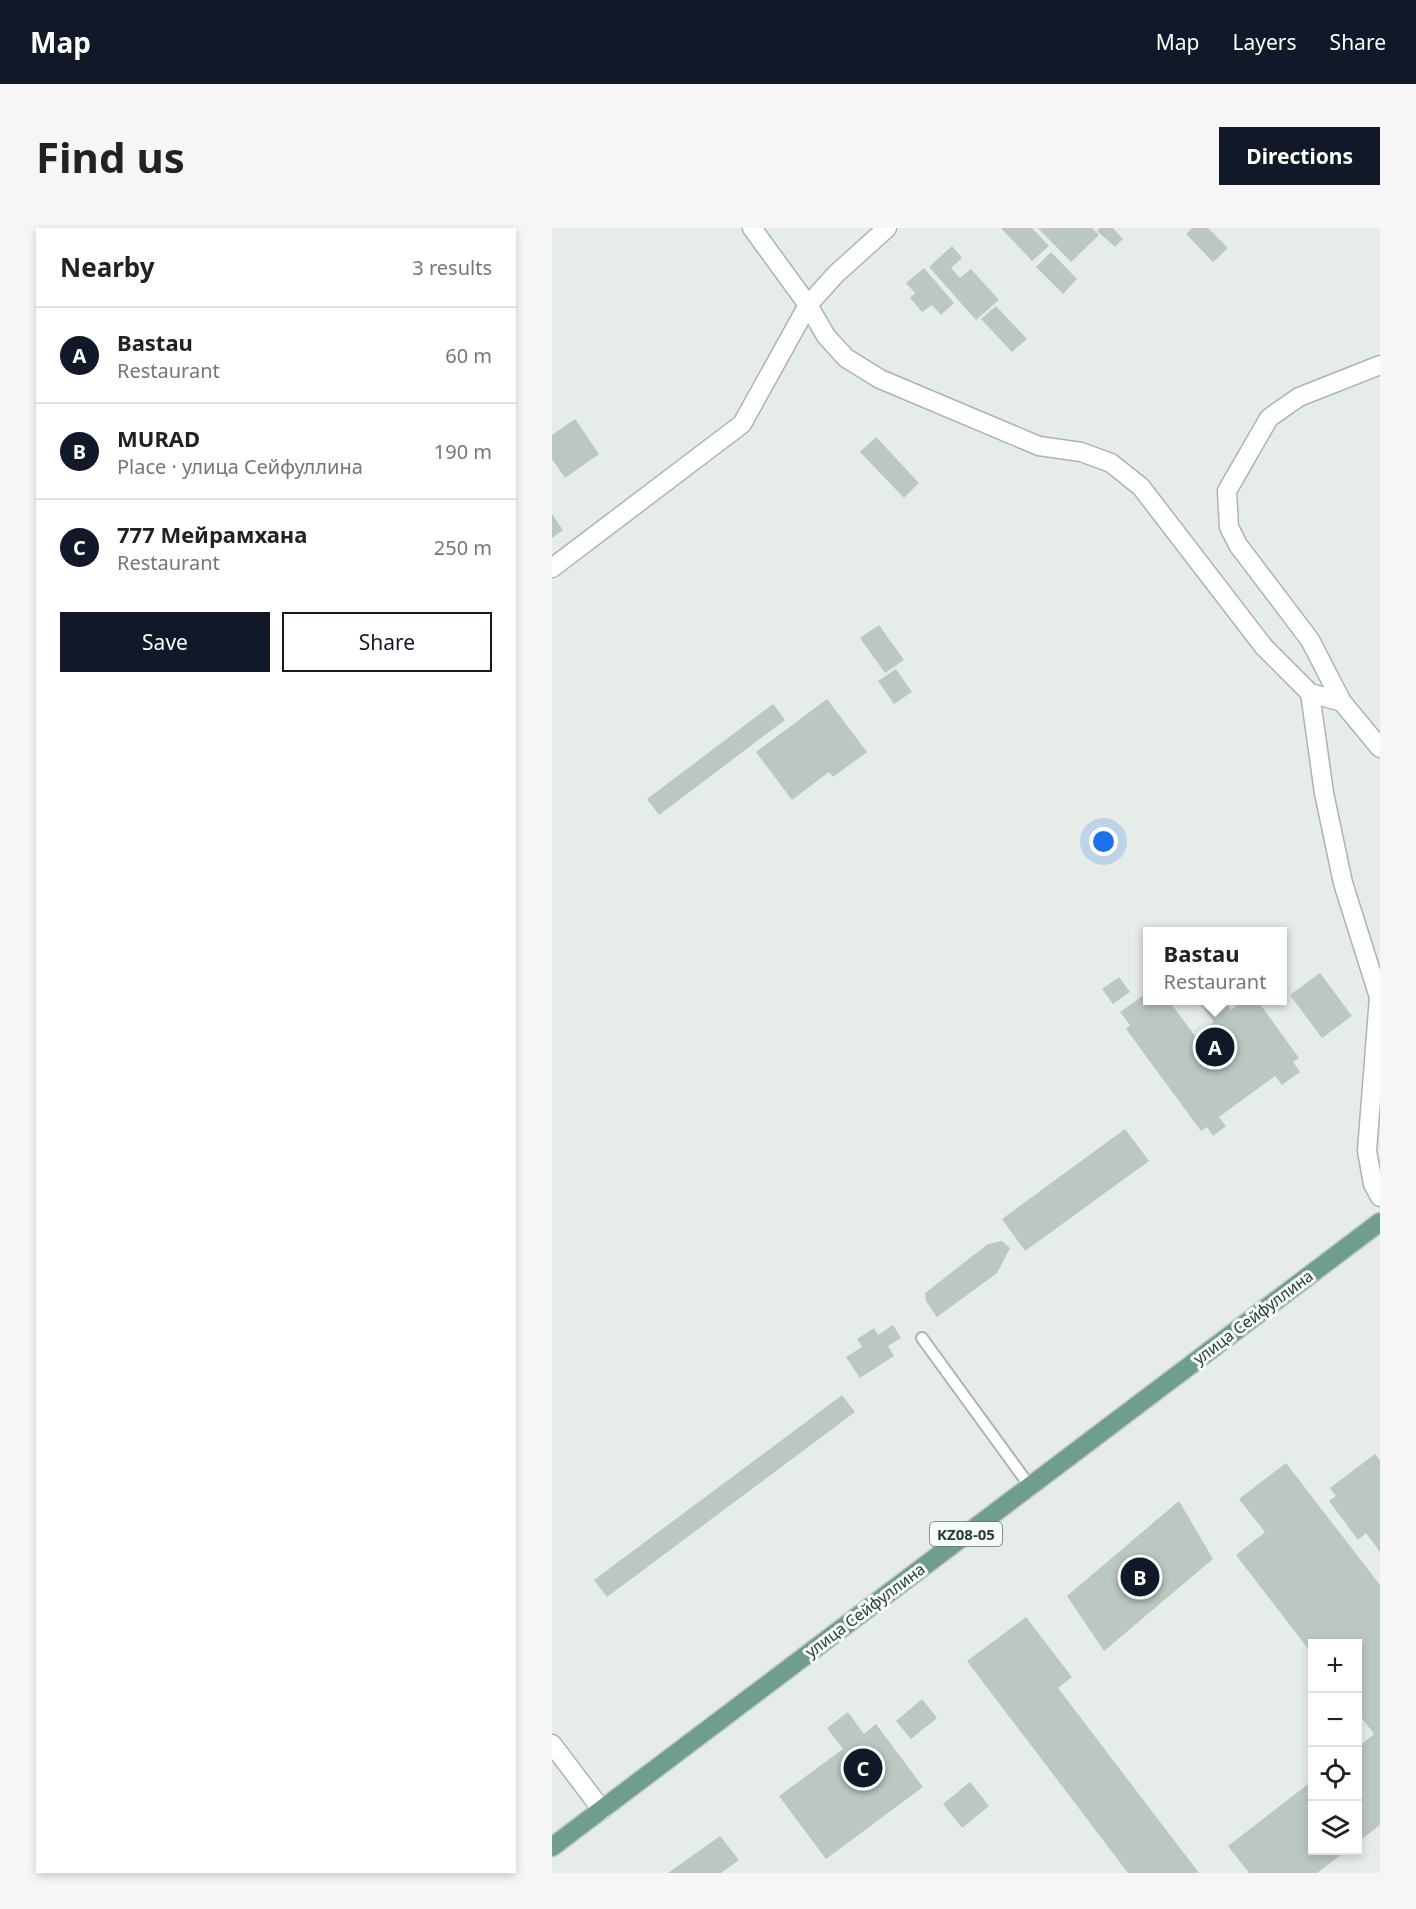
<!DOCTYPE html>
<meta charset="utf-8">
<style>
body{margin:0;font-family:"Noto Sans",sans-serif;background:#f6f6f6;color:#222}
.controls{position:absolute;right:18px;bottom:18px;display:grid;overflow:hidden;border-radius:0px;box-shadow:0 3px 9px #0003}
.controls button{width:54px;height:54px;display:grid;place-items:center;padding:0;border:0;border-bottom:2px solid #e0e0e0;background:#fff;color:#222;font:30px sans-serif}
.you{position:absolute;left:552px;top:614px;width:21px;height:21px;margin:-15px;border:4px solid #fff;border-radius:50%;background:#1a73e8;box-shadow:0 0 0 9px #1a73e833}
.badge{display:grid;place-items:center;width:39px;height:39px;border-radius:50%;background:#111827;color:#fff;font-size:20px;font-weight:700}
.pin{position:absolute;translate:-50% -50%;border:3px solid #fff;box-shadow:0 2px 6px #0006}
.popup{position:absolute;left:591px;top:699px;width:144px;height:78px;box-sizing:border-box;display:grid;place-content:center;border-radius:0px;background:#fff;filter:drop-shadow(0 2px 4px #0005);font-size:20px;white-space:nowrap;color:#767676}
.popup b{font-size:22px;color:#222}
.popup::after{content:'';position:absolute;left:50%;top:100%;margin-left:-12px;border:12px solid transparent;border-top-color:#fff}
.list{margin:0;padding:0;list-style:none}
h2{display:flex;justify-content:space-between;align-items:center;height:78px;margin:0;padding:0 24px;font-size:26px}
h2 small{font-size:20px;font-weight:400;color:#767676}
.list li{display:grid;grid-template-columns:39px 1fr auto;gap:18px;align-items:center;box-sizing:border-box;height:96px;padding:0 24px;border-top:2px solid #e0e0e0}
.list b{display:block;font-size:22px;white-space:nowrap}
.list p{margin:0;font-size:20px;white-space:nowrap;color:#767676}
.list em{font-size:20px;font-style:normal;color:#767676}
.actions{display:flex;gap:12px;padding:18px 24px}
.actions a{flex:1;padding:14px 0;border:2px solid #111827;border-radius:0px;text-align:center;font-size:21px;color:#111827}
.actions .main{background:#111827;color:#fff}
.icon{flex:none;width:33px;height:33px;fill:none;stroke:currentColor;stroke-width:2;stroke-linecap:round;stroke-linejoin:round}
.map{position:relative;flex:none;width:828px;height:1645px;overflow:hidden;border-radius:0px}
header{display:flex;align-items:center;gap:36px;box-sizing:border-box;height:84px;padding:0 30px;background:#111827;color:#fff}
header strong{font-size:28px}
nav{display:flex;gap:33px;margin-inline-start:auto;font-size:21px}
.intro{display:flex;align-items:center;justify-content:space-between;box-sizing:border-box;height:144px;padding:0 36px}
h1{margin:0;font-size:42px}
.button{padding:15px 27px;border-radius:0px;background:#111827;color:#fff;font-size:21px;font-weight:700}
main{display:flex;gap:36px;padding:0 36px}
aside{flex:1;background:#fff;border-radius:0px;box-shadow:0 3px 9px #0003}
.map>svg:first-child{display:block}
</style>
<header>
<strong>Map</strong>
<nav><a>Map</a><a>Layers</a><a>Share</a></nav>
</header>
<div class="intro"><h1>Find us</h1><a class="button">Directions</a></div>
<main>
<aside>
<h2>Nearby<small>3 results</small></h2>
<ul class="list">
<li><span class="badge">A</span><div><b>Bastau</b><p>Restaurant</p></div><em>60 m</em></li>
<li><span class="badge">B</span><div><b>MURAD</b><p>Place · улица Сейфуллина</p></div><em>190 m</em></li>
<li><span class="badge">C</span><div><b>777 Мейрамхана</b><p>Restaurant</p></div><em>250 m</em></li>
</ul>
<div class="actions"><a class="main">Save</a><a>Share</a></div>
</aside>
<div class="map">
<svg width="828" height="1645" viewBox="0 0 828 1645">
<rect width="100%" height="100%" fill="#e6ede9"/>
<!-- building -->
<g fill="#bbc8c2">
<path d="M449 0H480L497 18 480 33Z"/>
<path d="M486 0H540L547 7 519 34Z"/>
<path d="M548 0H561L571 11 563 19 545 3Z"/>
<path d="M640 0H656L676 20 661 34 634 6Z"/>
<path d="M400 18 410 30 399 40 408 50 419 41 447 72 424 92 377 39Z"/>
<path d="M499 24 525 51 511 66 484 39Z"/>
<path d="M372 40 402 75 389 87 380 77 370 84 358 70 363 65 354 55Z"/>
<path d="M444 78 475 111 460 124 429 91Z"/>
<path d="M23 191 47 226 13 250 0 231V207Z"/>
<path d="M324 209 367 255 352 270 308 224Z"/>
<path d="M0 286 11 302 0 310Z"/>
<path d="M327 397 352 432 333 445 308 410Z"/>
<path d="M344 441 360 464 342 476 326 453Z"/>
<path d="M275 471 315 524 281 549 277 544 240 572 204 524Z"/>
<path d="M221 476 233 492 107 587 95 571Z"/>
<path d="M768 745 800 788 770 810 738 767Z"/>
<path d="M567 749 578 764 561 776 550 761Z"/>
<path d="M596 764V772H610L613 776 617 773 643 808 662 794 645 772H672L679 782 692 772H705L747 830 741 834 748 844 730 857 723 848 667 889 674 898 661 908 655 899 649 903 574 801 578 797 568 784Z"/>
<path d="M573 901 597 933 473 1023 450 991Z"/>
<path d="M450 1013 458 1020 445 1045 385 1089 374 1073 373 1065 436 1016Z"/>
<path d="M341 1097 349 1110 336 1118 342 1128 308 1150 294 1129 310 1119 305 1111 322 1100 326 1107Z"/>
<path d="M290 1167 303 1184 55 1369 42 1352Z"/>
<path d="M823 1226 828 1232V1324L814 1305 806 1312 777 1273 784 1268 778 1260Z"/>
<path d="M734 1235 828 1357V1597L806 1614V1519L822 1506 806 1485V1416H760V1426L684 1327 713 1304 687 1271Z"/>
<path d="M627 1273 661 1331 552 1423 515 1368Z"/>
<path d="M474 1389 520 1449 506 1460 647 1645H576L415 1433Z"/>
<path d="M370 1471 385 1490 359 1511 344 1493Z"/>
<path d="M296 1484 312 1506 324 1496 371 1559 274 1631 227 1568 291 1521 275 1500Z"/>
<path d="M760 1553V1622H795L765 1645H697L676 1618Z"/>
<path d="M418 1554 437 1578 410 1600 391 1576Z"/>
<path d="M168 1608 187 1632 169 1645H116Z"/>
</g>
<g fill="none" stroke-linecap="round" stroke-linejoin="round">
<defs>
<path id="service" d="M370 1110 477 1257"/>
<g id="minor">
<path d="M200 0 256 77 274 108 294 130 328 151 487 218 529 224 559 235 589 259 712 419 758 465 790 474"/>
<path d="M828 137 747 169 717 190 675 263 677 299 686 317 758 412 790 474 828 520"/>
<path d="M0 340 190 196 256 77 284 46 335 0"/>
<path d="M758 465 772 565 791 655 827 769 815 923 821 956 828 969"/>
<path d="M0 1516 50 1582"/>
</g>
<path id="primary" d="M0 1619 828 994"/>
</defs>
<!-- service casing -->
<use href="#service" stroke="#a9b5af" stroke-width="14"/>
<!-- minor casing -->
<use href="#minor" stroke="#a9b5af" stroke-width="21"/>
<!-- primary casing -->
<use href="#primary" stroke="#c2c9c6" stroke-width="21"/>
<!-- service -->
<use href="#service" stroke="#fff" stroke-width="10"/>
<!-- minor -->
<use href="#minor" stroke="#fff" stroke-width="18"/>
<!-- primary -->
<use href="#primary" stroke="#6f9f8c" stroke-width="18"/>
</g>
<g text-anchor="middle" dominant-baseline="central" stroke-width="6" stroke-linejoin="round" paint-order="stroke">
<!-- shield labels -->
<rect fill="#f6faf8" stroke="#647670" stroke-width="1.5" x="378" y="1294" width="72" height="24" rx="4.5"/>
<g font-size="15" font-weight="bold" fill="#263e35">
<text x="414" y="1306">KZ08-05</text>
</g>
<!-- street labels -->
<g font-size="16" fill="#263e35" stroke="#f6faf8">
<text transform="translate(701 1089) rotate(-37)">улица Сейфуллина</text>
<text transform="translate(313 1382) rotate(-37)">улица Сейфуллина</text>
</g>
</g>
</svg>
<div class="controls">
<button>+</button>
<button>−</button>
<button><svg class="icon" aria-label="locate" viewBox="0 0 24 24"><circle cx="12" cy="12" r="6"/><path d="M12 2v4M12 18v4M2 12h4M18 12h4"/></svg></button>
<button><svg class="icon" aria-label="layers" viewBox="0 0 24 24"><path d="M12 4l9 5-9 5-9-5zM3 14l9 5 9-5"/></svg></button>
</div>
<div class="you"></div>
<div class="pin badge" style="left:663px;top:819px">A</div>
<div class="popup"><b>Bastau</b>Restaurant</div>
<div class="pin badge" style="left:588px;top:1349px">B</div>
<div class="pin badge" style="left:311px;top:1540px">C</div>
</div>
</main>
